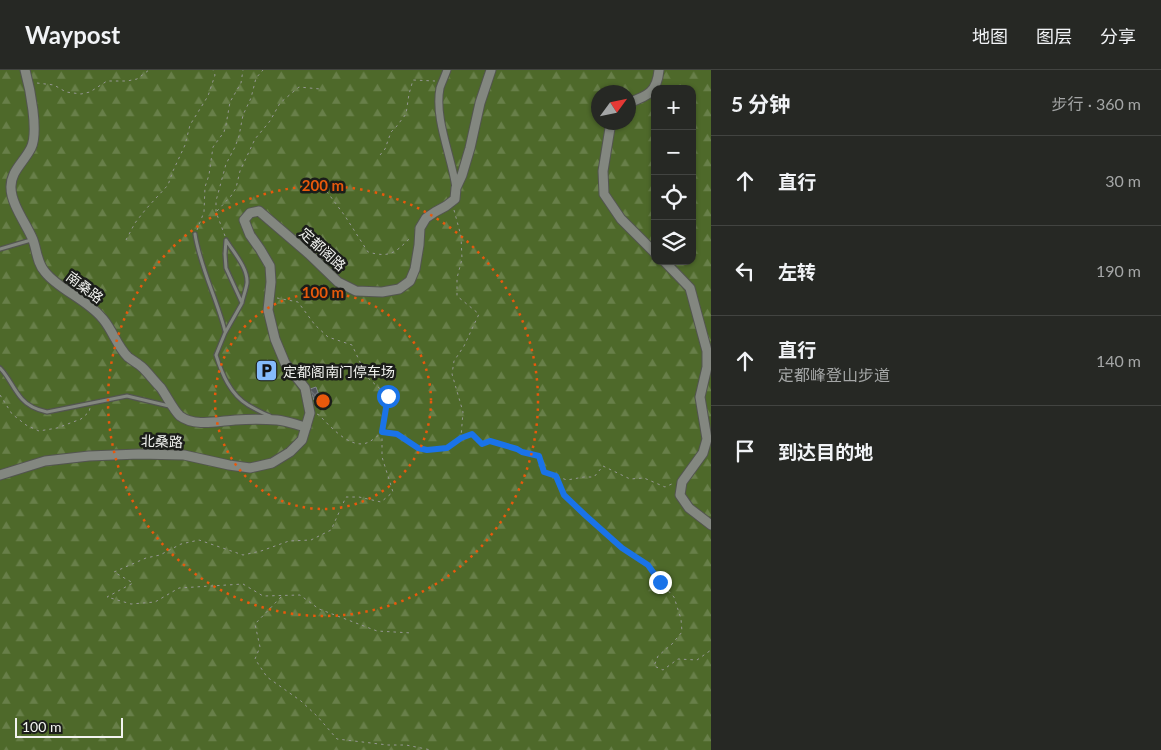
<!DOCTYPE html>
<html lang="zh">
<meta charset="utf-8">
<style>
body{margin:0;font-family:Lato,"Noto Sans SC",sans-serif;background:#2e302c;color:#f1f3f6}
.controls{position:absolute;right:15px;top:15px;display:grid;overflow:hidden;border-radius:10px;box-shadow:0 1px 4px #0004}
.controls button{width:45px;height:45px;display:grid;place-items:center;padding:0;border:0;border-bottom:1px solid #424441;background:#262824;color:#f1f3f6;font:25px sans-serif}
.compass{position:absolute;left:591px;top:15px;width:45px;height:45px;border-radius:50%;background:#262824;box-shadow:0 1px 4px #0004;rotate:57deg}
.scale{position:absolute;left:15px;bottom:12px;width:108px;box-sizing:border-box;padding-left:5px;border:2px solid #f2f3f0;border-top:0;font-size:14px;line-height:18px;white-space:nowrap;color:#f2f3f0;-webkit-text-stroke:4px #1b1d1a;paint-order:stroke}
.stop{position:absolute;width:15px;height:15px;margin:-11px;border:4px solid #1a73e8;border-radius:50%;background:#fff}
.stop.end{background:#1a73e8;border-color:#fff;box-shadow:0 1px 5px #0008}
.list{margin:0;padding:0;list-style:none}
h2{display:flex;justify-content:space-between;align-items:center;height:65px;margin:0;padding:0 20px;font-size:21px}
h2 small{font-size:16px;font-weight:400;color:#a4a6a6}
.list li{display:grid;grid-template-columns:32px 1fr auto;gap:15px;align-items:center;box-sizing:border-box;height:90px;padding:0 20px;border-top:1px solid #424441}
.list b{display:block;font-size:19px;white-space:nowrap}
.list p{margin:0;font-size:16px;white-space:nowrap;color:#a4a6a6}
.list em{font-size:16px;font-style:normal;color:#a4a6a6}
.icon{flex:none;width:28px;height:28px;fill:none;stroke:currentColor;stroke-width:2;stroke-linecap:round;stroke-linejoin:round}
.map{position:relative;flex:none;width:711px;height:680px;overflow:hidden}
header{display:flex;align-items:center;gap:30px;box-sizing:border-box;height:70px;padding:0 25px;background:#262824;border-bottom:1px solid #424441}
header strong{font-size:24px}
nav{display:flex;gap:28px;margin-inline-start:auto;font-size:18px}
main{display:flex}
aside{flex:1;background:#262824}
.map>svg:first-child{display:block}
</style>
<header>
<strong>Waypost</strong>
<nav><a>地图</a><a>图层</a><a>分享</a></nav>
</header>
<main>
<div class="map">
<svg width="711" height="680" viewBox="0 0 711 680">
<defs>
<pattern id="forest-firs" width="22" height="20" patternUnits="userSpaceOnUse" patternTransform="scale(1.25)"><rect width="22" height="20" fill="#4e692a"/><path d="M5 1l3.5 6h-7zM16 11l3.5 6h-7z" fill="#687f49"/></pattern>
<pattern id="building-cross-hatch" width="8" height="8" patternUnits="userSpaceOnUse" patternTransform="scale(1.25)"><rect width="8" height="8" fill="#52565c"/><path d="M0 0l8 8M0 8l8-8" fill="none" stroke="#6b6f74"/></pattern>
</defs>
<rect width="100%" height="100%" fill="#333630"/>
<!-- forest -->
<path fill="url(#forest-firs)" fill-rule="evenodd" d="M0 0H711V680H0ZM655 19H692V191H655ZM598 22H628V52H598Z"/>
<!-- building -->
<path fill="url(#building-cross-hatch)" stroke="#81868d" d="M316 317 320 328 314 330 310 319Z"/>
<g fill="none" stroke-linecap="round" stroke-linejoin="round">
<defs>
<g id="service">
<path d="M195 164C200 197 217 229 225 261"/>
<path d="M0 179 31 170"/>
<path d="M242 233C243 227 246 220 247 213 248 198 234 183 226 170L225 184 226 198 242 233 225 263 216 285C222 304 230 324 248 335 255 339 262 343 270 346"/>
<path d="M0 298C9 307 13 319 22 329 28 336 38 340 47 342L127 326 169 336"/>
</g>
<path id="minor" d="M447 0C445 6 442 12 440 18 434 49 452 87 456 118"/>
<g id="tertiary">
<path d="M25 0C30 18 39 62 31 78 24 92 10 102 11 118 11 134 27 155 33 170 37 181 37 193 45 202 59 220 87 229 103 249 113 261 117 276 128 287 133 291 139 294 143 298 149 304 155 312 161 318 166 325 174 341 180 346 194 357 219 351 235 350 249 349 264 349 277 350 287 351 297 355 306 357"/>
<path d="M628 33C648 26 657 22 659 0"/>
<path d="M611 52 603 101 604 124 621 149 655 183"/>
<path d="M664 191 690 218 707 281V297L700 327 707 369 703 383 682 412 680 425 689 438 711 455"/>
<path d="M0 405 45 391 89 386 139 384 184 385 229 395 250 398 272 393 290 382 302 370 310 343 305 318 285 293 275 269 268 240 271 212 270 196 260 179 250 165 244 150 250 143 259 141 309 184 338 212 356 221 382 222 399 219 410 211 415 199 419 175 420 158 426 148 435 142 446 136 455 129 456 118 462 105 470 78 480 33 491 0"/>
</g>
</defs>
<!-- service casing -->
<use href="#service" stroke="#535550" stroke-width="5.5"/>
<!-- minor casing -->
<use href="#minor" stroke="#535550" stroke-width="9"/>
<!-- tertiary casing -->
<use href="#tertiary" stroke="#535550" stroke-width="11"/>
<!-- path -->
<g stroke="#969894" stroke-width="1" stroke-dasharray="2.5 4" stroke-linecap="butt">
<path d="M37 13 54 15 66 22 81 24 90 22 107 11H127L137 9 149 0"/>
<path d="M380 85 385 79 391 62 396 57 406 44 409 24 413 10 435 11"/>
<path d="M319 111 345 146 368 182C390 188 395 183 410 168"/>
<path d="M454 140 461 166 462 189 457 208V226L479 244 464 276 454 291 452 304 463 342 461 367"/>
<path d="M217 141 231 126 236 118 240 101 255 69 270 51 280 33 299 17 320 19"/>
<path d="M197 160 204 142 205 117 209 105 213 77 224 62 226 55 230 32 241 13 243 0"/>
<path d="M225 166 216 142V131L226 94 235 77 239 66 243 45 251 28 256 8 263 0"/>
<path d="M126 170 135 153 146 139 168 115 173 101 185 75 190 55 208 26 215 5 213 0"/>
<path d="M277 228 298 232 315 255 328 267 352 275 367 307 388 326 382 362 397 364 418 378 427 380 447 378 461 368 472 364 482 374 490 371 517 379 522 382 539 386 544 402 567 410 584 407H594L603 396 630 409 644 408 665 417 674 413"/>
<path d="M0 325 12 344 26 355 39 361 57 358 81 349 89 342 90 338"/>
<path d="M317 344 319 345C330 356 351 381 369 372 373 370 378 365 382 363"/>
<path d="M382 362V387L393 422 381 432 359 427H346L331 460 311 470 289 471 261 481 243 485 199 470 181 474 160 485 146 488 114 502 133 513 107 527 131 534 155 532 179 518 243 514 263 526 300 525 319 539 377 561 412 563"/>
<path d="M556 407 564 425 585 445 622 478 648 495 660 512 674 527 681 549 682 562 672 574 658 586 654 596 663 600 678 589 697 590 711 580"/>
<path d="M281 527 255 554 260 577 255 589 267 607 301 631 318 647 337 669 388 675H406L431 680"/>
</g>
<!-- service -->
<use href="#service" stroke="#838780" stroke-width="3"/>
<!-- minor -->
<use href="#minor" stroke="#838780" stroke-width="7"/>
<!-- tertiary -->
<use href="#tertiary" stroke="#838780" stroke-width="9"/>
</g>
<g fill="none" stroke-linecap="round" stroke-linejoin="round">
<!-- route -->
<path stroke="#1a73e8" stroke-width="6" d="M388 326 382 362 397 364 418 378 427 380 447 378 461 368 472 364 482 374 490 371 517 379 522 382 539 386 544 402 556 406 564 425 585 445 622 478 648 495 660 512"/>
</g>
<!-- distance rings -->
<g fill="none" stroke="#e8590c" stroke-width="2.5" stroke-dasharray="2.5 5">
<circle cx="323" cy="331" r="108"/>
<circle cx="323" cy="331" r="215"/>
</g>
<!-- icons -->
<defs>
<symbol id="parking-square" viewBox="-11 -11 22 22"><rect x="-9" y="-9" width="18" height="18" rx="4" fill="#85bbfb" stroke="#1b1d1a"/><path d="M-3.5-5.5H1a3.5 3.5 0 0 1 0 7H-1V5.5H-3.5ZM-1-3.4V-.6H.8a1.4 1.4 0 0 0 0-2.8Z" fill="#111"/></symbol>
</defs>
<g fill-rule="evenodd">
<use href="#parking-square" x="254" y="288" width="25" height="25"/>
</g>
<g text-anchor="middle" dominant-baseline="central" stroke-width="5" stroke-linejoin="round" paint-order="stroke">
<!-- street labels -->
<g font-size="14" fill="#f2f3f0" stroke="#1b1d1a">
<text transform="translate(323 179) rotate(42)">定都阁路</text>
<text transform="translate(85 217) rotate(37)">南桑路</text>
<text transform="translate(162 371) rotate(2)">北桑路</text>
</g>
<!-- poi labels -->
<g font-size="14" fill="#f2f3f0" stroke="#1b1d1a" text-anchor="start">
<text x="283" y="301">定都阁南门停车场</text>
</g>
</g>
<circle cx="323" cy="331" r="8" fill="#e8590c" stroke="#1b1d1a" stroke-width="2.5"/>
<g font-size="15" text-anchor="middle" font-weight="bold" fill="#e8590c" stroke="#1b1d1a" stroke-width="5" stroke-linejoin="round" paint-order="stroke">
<text x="323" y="121">200 m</text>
<text x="323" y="228">100 m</text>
</g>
</svg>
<div class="controls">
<button>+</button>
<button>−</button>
<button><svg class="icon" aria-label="locate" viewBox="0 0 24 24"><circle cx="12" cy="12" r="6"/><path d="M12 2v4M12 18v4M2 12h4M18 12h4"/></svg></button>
<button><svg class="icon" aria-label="layers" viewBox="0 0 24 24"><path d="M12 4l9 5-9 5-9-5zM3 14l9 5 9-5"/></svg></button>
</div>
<svg class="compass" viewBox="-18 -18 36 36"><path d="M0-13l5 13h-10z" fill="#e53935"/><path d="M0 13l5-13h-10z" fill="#a4a6a6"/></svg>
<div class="scale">100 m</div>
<div class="stop" style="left:388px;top:326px"></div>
<div class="stop end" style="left:660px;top:512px"></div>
</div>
<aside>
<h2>5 分钟<small>步行 · 360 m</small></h2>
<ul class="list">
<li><svg class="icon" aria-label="ahead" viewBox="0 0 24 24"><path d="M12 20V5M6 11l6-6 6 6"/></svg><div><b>直行</b></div><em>30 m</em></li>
<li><svg class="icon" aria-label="left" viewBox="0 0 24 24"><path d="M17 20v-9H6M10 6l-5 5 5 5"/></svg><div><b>左转</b></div><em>190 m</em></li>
<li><svg class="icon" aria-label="ahead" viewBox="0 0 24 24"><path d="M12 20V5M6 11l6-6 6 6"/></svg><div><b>直行</b><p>定都峰登山步道</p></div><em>140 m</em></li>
<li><svg class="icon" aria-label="arrive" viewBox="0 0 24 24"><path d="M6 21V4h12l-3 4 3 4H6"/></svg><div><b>到达目的地</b></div></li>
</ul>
</aside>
</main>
